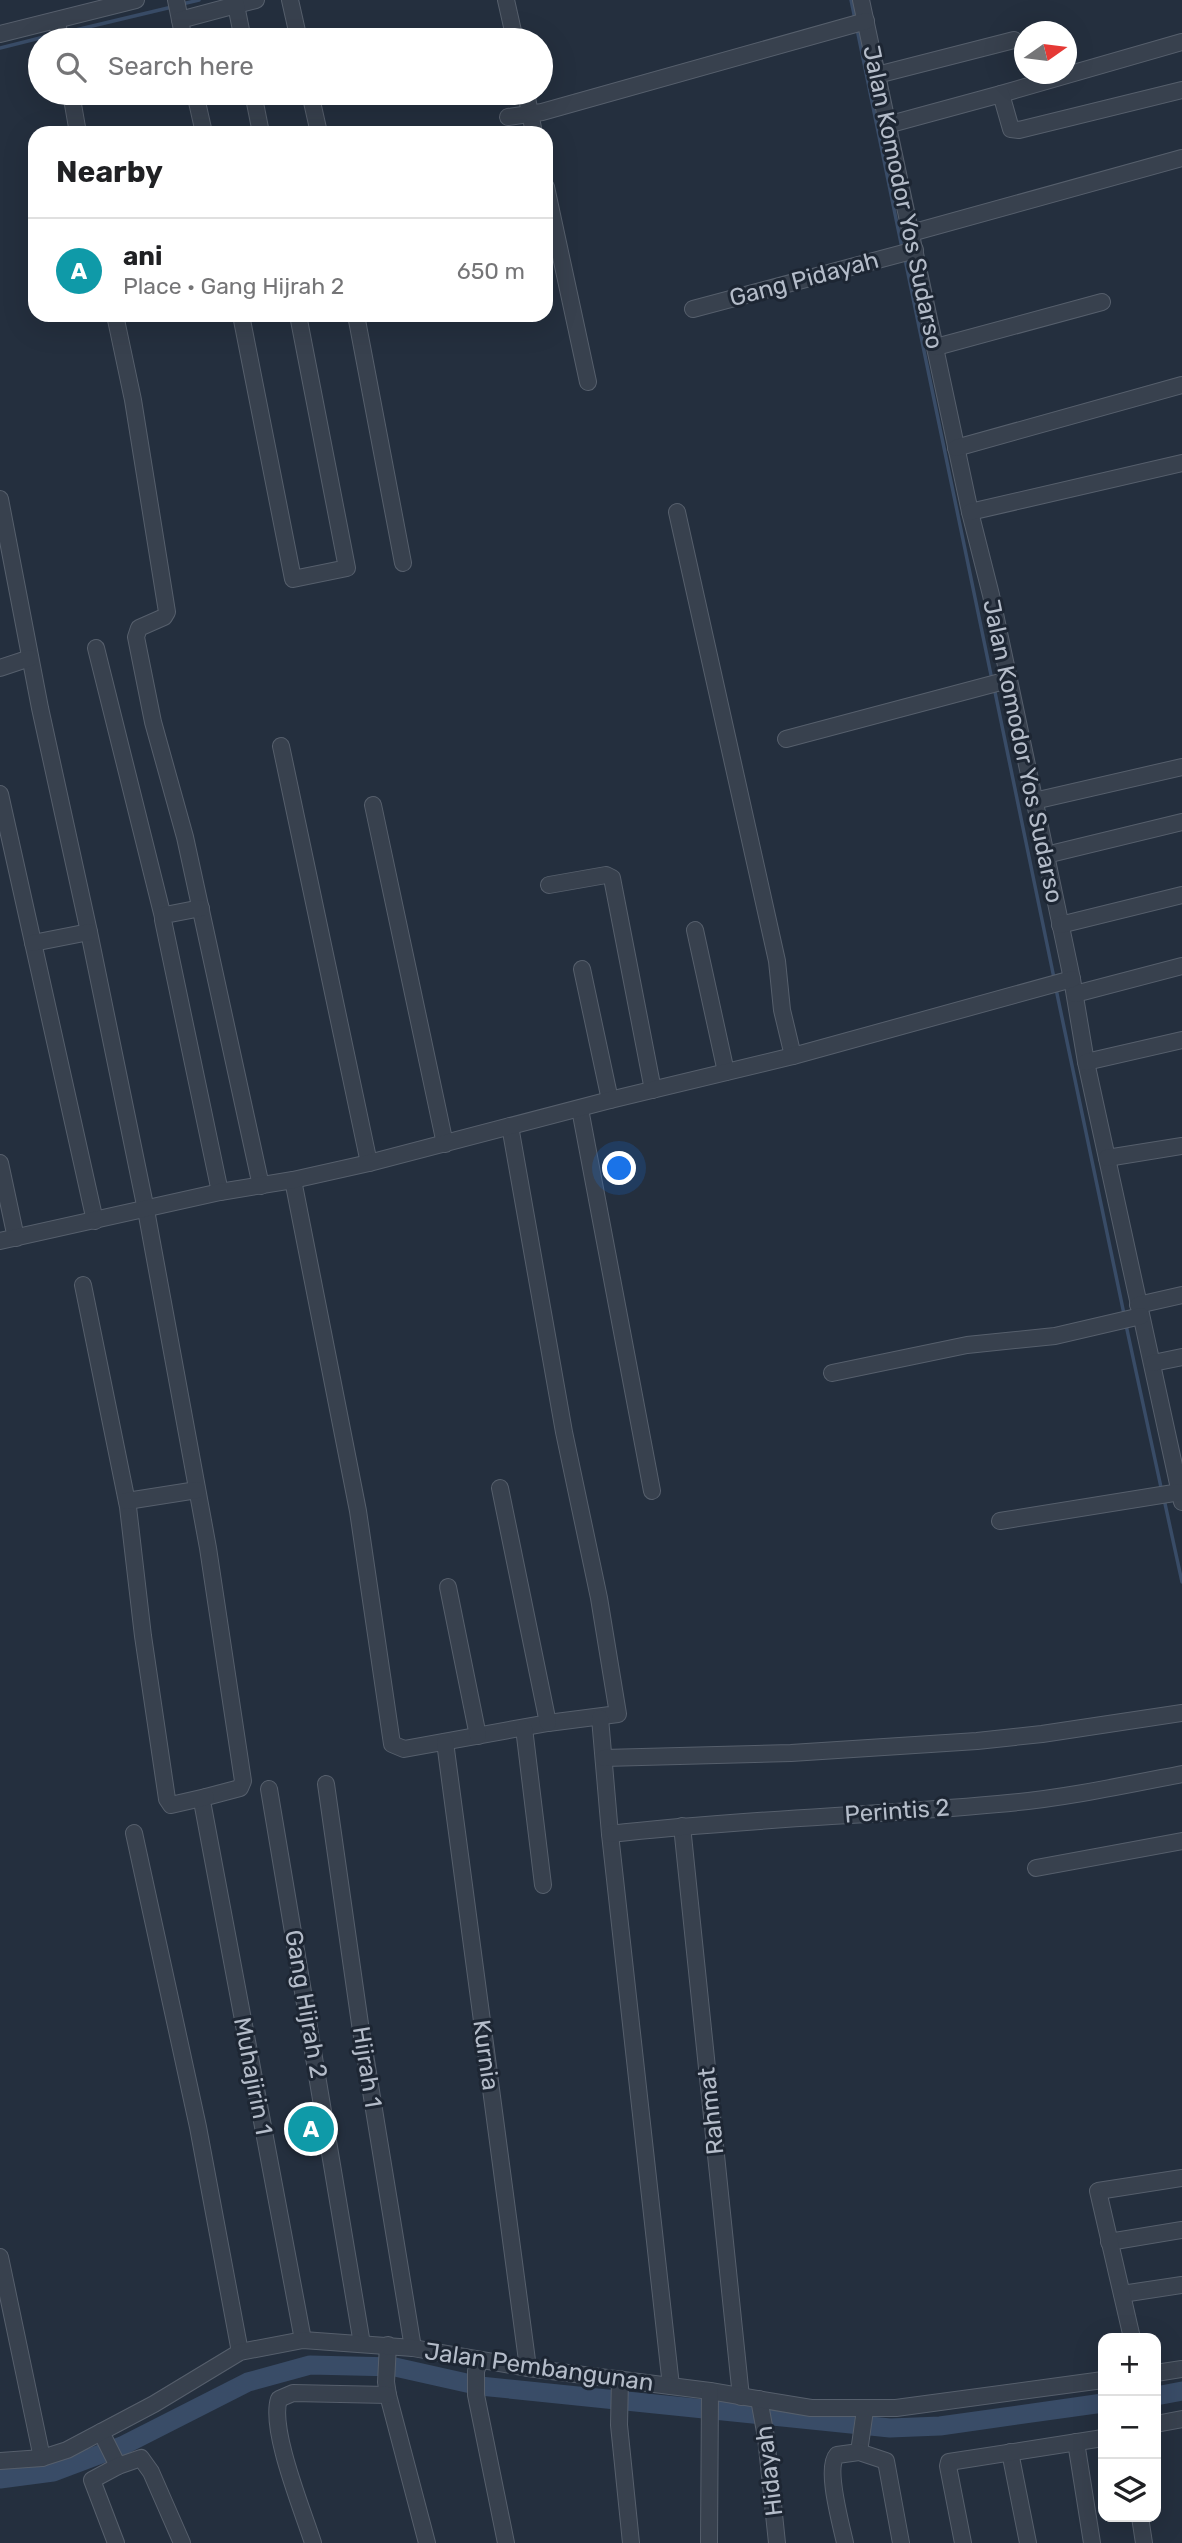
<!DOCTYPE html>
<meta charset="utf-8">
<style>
body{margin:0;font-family:Rubik,sans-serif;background:#f2f2f2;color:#202124}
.controls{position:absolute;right:21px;bottom:21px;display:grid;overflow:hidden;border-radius:14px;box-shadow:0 7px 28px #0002}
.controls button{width:63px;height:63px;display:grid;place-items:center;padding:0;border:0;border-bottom:2px solid #e0e0e0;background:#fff;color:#202124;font:35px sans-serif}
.compass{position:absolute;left:1014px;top:21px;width:63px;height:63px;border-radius:50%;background:#fff;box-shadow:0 7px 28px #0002;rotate:76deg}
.you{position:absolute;left:620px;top:1169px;width:24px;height:24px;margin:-18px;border:5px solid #fff;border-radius:50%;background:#1a73e8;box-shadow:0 0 0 10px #1a73e833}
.badge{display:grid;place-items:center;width:46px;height:46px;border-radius:50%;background:#d93025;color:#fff;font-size:23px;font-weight:700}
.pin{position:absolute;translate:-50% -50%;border:4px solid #fff;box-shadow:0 2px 7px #0006}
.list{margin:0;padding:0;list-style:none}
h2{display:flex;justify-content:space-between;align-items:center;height:91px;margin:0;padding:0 28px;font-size:30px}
h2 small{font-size:23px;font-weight:400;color:#757577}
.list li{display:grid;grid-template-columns:46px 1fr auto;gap:21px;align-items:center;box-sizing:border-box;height:105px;padding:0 28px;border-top:2px solid #e0e0e0}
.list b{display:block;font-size:26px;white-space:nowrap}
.list p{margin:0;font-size:23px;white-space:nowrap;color:#757577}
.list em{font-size:23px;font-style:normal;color:#757577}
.icon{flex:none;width:38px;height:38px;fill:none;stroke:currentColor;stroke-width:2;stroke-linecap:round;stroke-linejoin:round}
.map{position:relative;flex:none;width:1182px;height:2543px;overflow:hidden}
.search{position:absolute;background:#fff;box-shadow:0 7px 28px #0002;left:28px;top:28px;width:525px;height:77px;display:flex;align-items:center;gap:18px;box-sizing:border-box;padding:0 24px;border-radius:38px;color:#757577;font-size:26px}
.panel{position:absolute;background:#fff;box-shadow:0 7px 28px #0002;left:28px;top:126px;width:525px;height:196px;border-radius:21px}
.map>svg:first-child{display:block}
</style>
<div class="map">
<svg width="1182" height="2543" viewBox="0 0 1182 2543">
<rect width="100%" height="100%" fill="#242f3e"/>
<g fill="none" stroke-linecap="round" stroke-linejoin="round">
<!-- stream -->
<g stroke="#394c67" stroke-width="3.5">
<path d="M851 0 855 19"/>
<path d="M182 4 199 0"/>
<path d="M857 29 902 248"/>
<path d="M63 33 172 7"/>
<path d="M0 48 56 34"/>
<path d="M905 259 991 675"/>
<path d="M995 692 1054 978"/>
<path d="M1056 989 1124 1314"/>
<path d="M1126 1325 1162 1492"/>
<path d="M1164 1499 1182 1582"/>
</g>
<!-- river -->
<g stroke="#394c67" stroke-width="19">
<path d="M1156 2396 1182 2391"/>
<path d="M0 2479 53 2472 122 2446 248 2382 310 2365 395 2367 480 2386 890 2428 940 2426 1103 2403"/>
</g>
<defs>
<g id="minor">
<path d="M176 0 180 20"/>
<path d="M290 0 299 40"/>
<path d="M506 0 515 40"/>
<path d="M861 0 970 512 991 595 1027 765 1072 979 1086 1062 1182 1502"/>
<path d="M236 5 256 0"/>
<path d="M57 21 60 40"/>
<path d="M0 34 136 0"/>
<path d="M184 40 180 20 236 5 243 40"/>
<path d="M877 75 1014 40"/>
<path d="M71 93 78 133"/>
<path d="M195 93 204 133"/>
<path d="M253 93 261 133"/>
<path d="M310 93 319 133"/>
<path d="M526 93 534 133"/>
<path d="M1001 94 1182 42"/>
<path d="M508 117 542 112 866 21"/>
<path d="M887 125 1001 94 1011 129 1019 130 1182 90"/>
<path d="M546 187 588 382"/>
<path d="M911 233 1182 158"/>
<path d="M693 309 915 250"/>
<path d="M115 315 133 400 167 612 164 617 139 628 136 637 153 722 185 837 261 1186"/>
<path d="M241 315 293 579 347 568 298 315"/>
<path d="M356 315 403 563"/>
<path d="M936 347 1102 302"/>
<path d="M956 448 1182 385"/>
<path d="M0 499 40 708 89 932 146 1210 208 1548 243 1781 240 1788 206 1797 202 1801 303 2340"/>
<path d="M677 512 777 961 782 1010 793 1056"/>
<path d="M970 512 1182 463"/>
<path d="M96 648 163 917"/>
<path d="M0 668 30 658"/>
<path d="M786 739 1008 680"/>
<path d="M281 746 369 1163"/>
<path d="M0 794 95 1221"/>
<path d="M1034 801 1182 767"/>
<path d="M373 805 445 1144"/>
<path d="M1046 855 1182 822"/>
<path d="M549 885 606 875 612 878 653 1090"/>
<path d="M201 908 165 915 163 920 220 1192"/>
<path d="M1060 925 1182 895"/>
<path d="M695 930 726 1072"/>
<path d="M33 943 89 932"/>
<path d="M582 969 610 1100"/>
<path d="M1075 994 1182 966"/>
<path d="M1086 1062 1182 1040"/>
<path d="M580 1109 652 1491"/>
<path d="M1107 1158 1182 1146"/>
<path d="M0 1163 16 1238"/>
<path d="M293 1180 358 1511 392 1744 404 1749 548 1723 618 1714 599 1598 564 1432 510 1126"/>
<path d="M0 1241 220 1192 293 1180 369 1163 610 1100 793 1056 1072 979"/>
<path d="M83 1285 128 1507 143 1636 167 1799 171 1805 206 1797"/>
<path d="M1138 1305 1182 1295"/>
<path d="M1153 1363 1182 1357"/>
<path d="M832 1373 967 1345 1055 1336 1141 1316"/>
<path d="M500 1488 548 1723"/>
<path d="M127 1501 197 1490"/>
<path d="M1000 1521 1180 1492"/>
<path d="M448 1587 478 1736"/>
<path d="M600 1718 610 1834 671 2386"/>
<path d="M524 1728 543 1885"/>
<path d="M445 1742 528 2368"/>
<path d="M604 1758 791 1753 977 1741 1042 1734 1182 1713"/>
<path d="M326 1784 360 2024 413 2348"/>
<path d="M269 1789 362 2344"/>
<path d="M682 1826 741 2397"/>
<path d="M134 1833 198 2127 240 2352"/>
<path d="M610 1834C739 1819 869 1816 998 1804 1060 1799 1121 1786 1182 1774"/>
<path d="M1036 1868 1182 1841"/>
<path d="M1109 2242 1182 2230"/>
<path d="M0 2257 42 2458"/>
<path d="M1122 2294 1182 2285"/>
<path d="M1132 2338 1098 2191 1182 2178"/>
<path d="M388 2345 386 2382 388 2395 427 2543"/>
<path d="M480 2360 476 2371V2395L506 2543"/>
<path d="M1156 2373 1182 2369"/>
<path d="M620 2379 619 2425 631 2543"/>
<path d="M759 2399 766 2437 777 2543"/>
<path d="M1156 2424 1182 2419"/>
<path d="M101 2432 118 2466"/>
<path d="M1076 2442 1092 2543"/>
<path d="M859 2452 865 2410"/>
<path d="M1010 2452 1028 2543"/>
<path d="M0 2461 42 2458 67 2450 154 2404 240 2352 303 2340 413 2348 528 2368 710 2391 811 2408H896L1103 2380"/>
<path d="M1140 2517 1144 2543"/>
<path d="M116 2543 92 2480 118 2466 141 2458 151 2472 182 2543"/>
<path d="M313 2543C303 2511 269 2429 279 2399L293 2393 388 2395"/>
<path d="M709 2543 710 2391"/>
<path d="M845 2543C841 2524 825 2468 837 2455L859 2452 886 2461 901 2543"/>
<path d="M963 2543 948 2466 949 2462 1103 2438"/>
</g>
</defs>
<!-- minor casing -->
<use href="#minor" stroke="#565f6c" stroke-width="18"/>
<!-- minor -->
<use href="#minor" stroke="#38414e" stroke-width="16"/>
</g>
<g text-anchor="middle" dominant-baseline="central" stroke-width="6" stroke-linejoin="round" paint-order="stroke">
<!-- street labels -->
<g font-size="24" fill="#b4bcc9" stroke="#1d2633">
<text transform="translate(903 197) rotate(78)">Jalan Komodor Yos Sudarso</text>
<text transform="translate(804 279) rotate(-15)">Gang Pidayah</text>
<text transform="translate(1023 751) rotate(78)">Jalan Komodor Yos Sudarso</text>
<text transform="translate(897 1811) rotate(-4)">Perintis 2</text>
<text transform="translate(306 2004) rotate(80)">Gang Hijrah 2</text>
<text transform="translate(486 2055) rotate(82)">Kurnia</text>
<text transform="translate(367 2067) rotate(81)">Hijrah 1</text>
<text transform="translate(253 2076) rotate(79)">Muhajirin 1</text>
<text transform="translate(711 2111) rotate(-96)">Rahmat</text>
<text transform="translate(539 2367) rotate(8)">Jalan Pembangunan</text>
<text transform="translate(769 2471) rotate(-97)">Hidayah</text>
</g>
</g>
</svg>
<div class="controls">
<button>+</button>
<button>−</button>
<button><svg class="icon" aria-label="layers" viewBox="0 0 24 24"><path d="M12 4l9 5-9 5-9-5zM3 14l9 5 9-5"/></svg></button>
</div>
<svg class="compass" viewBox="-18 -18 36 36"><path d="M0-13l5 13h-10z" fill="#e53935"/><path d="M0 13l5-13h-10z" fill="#757577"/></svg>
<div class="you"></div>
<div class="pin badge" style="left:311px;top:2129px;background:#0f9aa8">A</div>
<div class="search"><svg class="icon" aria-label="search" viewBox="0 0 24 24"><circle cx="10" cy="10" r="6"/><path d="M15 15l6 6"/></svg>Search here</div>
<section class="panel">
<h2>Nearby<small></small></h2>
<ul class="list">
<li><span class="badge" style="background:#0f9aa8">A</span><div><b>ani</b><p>Place · Gang Hijrah 2</p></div><em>650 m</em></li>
</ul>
</section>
</div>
